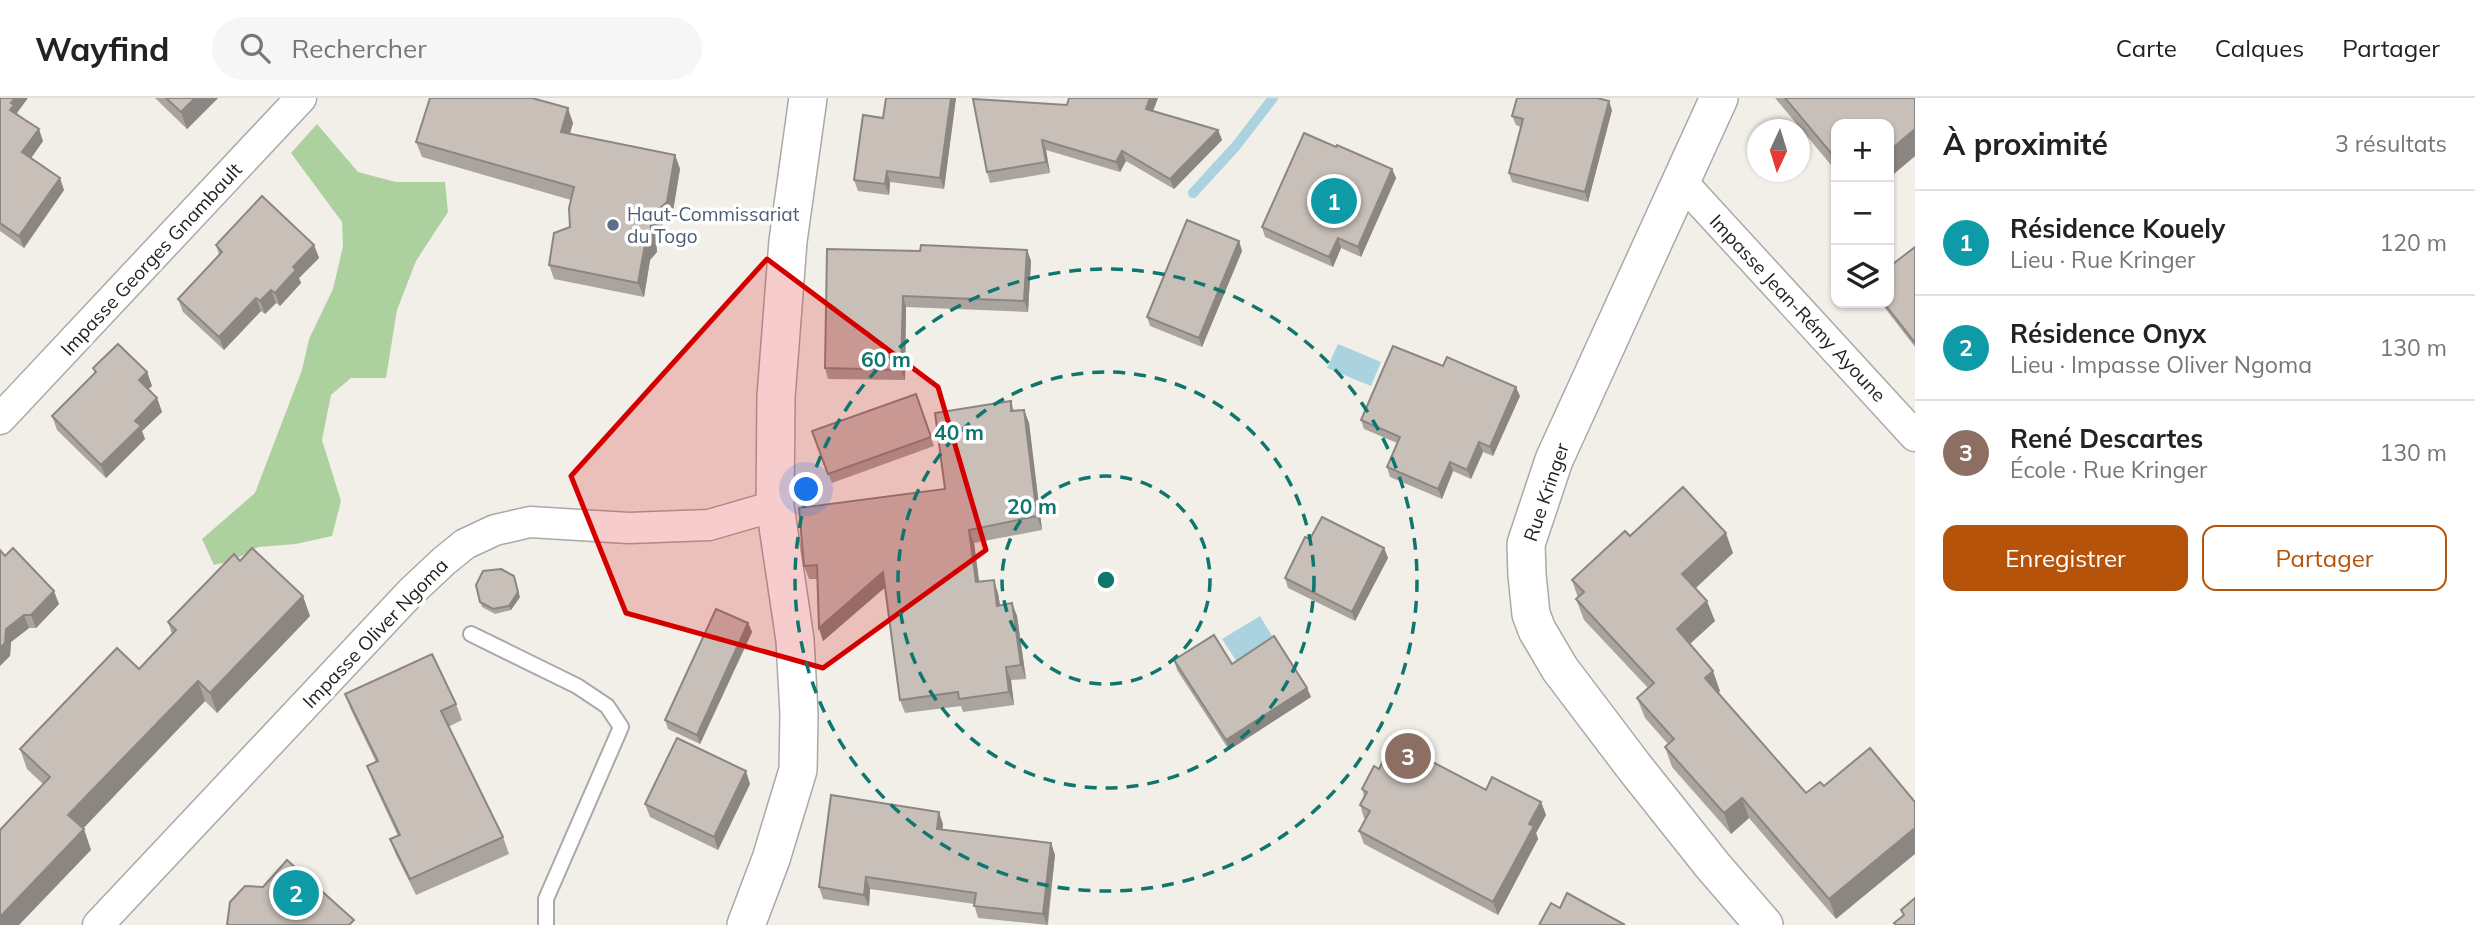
<!DOCTYPE html>
<html lang="fr">
<meta charset="utf-8">
<style>
body{margin:0;font-family:Mulish,sans-serif;background:#f6f6f6;color:#222}
.controls{position:absolute;right:21px;top:21px;display:grid;overflow:hidden;border-radius:14px;box-shadow:0 2px 5px #0004}
.controls button{width:63px;height:63px;display:grid;place-items:center;padding:0;border:0;border-bottom:2px solid #e0e0e0;background:#fff;color:#222;font:35px sans-serif}
.compass{position:absolute;left:1747px;top:21px;width:63px;height:63px;border-radius:50%;background:#fff;box-shadow:0 2px 5px #0004;rotate:184deg}
.you{position:absolute;left:807px;top:392px;width:24px;height:24px;margin:-18px;border:5px solid #fff;border-radius:50%;background:#1a73e8;box-shadow:0 0 0 10px #1a73e833}
.badge{display:grid;place-items:center;width:46px;height:46px;border-radius:50%;background:#b45309;color:#fff;font-size:23px;font-weight:700}
.pin{position:absolute;translate:-50% -50%;border:4px solid #fff;box-shadow:0 2px 7px #0006}
.list{margin:0;padding:0;list-style:none}
h2{display:flex;justify-content:space-between;align-items:center;height:91px;margin:0;padding:0 28px;font-size:30px}
h2 small{font-size:23px;font-weight:400;color:#767676}
.list li{display:grid;grid-template-columns:46px 1fr auto;gap:21px;align-items:center;box-sizing:border-box;height:105px;padding:0 28px;border-top:2px solid #e0e0e0}
.list b{display:block;font-size:26px;white-space:nowrap}
.list p{margin:0;font-size:23px;white-space:nowrap;color:#767676}
.list em{font-size:23px;font-style:normal;color:#767676}
.actions{display:flex;gap:14px;padding:21px 28px}
.actions a{flex:1;padding:16px 0;border:2px solid #b45309;border-radius:14px;text-align:center;font-size:24px;color:#b45309}
.actions .main{background:#b45309;color:#fff}
.icon{flex:none;width:38px;height:38px;fill:none;stroke:currentColor;stroke-width:2;stroke-linecap:round;stroke-linejoin:round}
.map{position:relative;flex:none;width:1915px;height:827px;overflow:hidden}
header{display:flex;align-items:center;gap:42px;box-sizing:border-box;height:98px;padding:0 35px;background:#fff;border-bottom:2px solid #e0e0e0}
header strong{font-size:33px}
nav{display:flex;gap:38px;margin-inline-start:auto;font-size:24px}
.search{width:490px;height:63px;background:#f6f6f6;display:flex;align-items:center;gap:18px;box-sizing:border-box;padding:0 24px;border-radius:38px;color:#767676;font-size:26px}
main{display:flex}
aside{flex:1;background:#fff}
.map>svg:first-child{display:block}
</style>
<header>
<strong>Wayfind</strong>
<div class="search"><svg class="icon" aria-label="search" viewBox="0 0 24 24"><circle cx="10" cy="10" r="6"/><path d="M15 15l6 6"/></svg>Rechercher</div>
<nav><a>Carte</a><a>Calques</a><a>Partager</a></nav>
</header>
<main>
<div class="map">
<svg width="1915" height="827" viewBox="0 0 1915 827">
<rect width="100%" height="100%" fill="#f2efe9"/>
<!-- forest -->
<path fill="#add19e" d="M317 26 358 74 396 84H445L448 114 416 163 397 212 386 280H351L331 297 322 342 341 403 332 438 296 446 258 449 232 463 214 467 202 441 255 395 302 272 309 241 333 191 343 148 342 124 291 55Z"/>
<!-- water -->
<g fill="#aad3df">
<path d="M1338 246 1381 264 1371 288 1327 270Z"/>
<path d="M1260 518 1274 541 1237 564 1222 541Z"/>
</g>
<g fill="none" stroke-linecap="round" stroke-linejoin="round">
<!-- stream -->
<path stroke="#aad3df" stroke-width="10" d="M1193 95 1236 48 1273 0"/>
<defs>
<path id="service" d="M471 536 577 588 607 608 621 629 546 801V827"/>
<g id="minor">
<path d="M1681 83 1915 338"/>
<path d="M0 321 301 0"/>
<path d="M98 827 411 494 444 463 465 446 495 432 530 424 629 430 709 427 775 408"/>
</g>
<g id="tertiary">
<path d="M1719 0 1554 362 1526 446 1527 477 1531 516 1537 532 1560 571 1635 670 1713 768 1764 827"/>
<path d="M746 827 771 761 798 672 799 616 795 542 775 408 776 299 788 143 808 0"/>
</g>
</defs>
<!-- service casing -->
<use href="#service" stroke="#a9a9a9" stroke-width="18"/>
<!-- minor casing -->
<use href="#minor" stroke="#a9a9a9" stroke-width="33"/>
<!-- tertiary casing -->
<use href="#tertiary" stroke="#a9a9a9" stroke-width="40"/>
<!-- service -->
<use href="#service" stroke="#fff" stroke-width="14"/>
<!-- minor -->
<use href="#minor" stroke="#fff" stroke-width="30"/>
<!-- tertiary -->
<use href="#tertiary" stroke="#fff" stroke-width="37"/>
</g>
<!-- wall -->
<g fill="#aba49e">
<path d="M0 0 17 15 43 43 31 60 64 92 24 150 0 133Z"/>
<path d="M155 0H218L187 31Z"/>
<path d="M430 0H536L535 1 573 25 570 36 675 57 680 71 672 119 655 133 657 154 650 162 644 199 554 181 549 167 570 129 571 102 422 59 416 44Z"/>
<path d="M956 0 944 91 890 84 889 97 858 93 854 82 883 20Z"/>
<path d="M1069 0H1158L1153 13 1218 32 1222 42 1174 91 1126 63 1120 74 1046 52 1050 75 990 85 987 74 1067 7Z"/>
<path d="M1775 0H1915V58L1889 80V26H1836V73Z"/>
<path d="M1612 12 1588 104 1512 84 1509 75 1521 29 1516 27 1512 18Z"/>
<path d="M1336 49 1392 71 1396 80 1361 159 1341 150 1333 169 1265 139 1262 129Z"/>
<path d="M1239 143 1242 153 1202 249 1150 228 1147 219Z"/>
<path d="M216 147H314L319 160 299 180 301 185 280 208 276 205 265 216 261 213 224 252 183 214 178 201 219 157Z"/>
<path d="M1915 150V249L1881 205H1889Z"/>
<path d="M1027 152 1031 163 1028 214 906 209 905 282 828 281 825 270 920 153Z"/>
<path d="M93 270 147 274 152 288 148 291 157 300 162 314 142 333 145 341 106 380 57 332 52 318 95 276Z"/>
<path d="M916 296 934 348 832 385 812 333Z"/>
<path d="M1520 298 1493 358 1483 354 1471 381 1453 373 1442 401 1390 379 1387 369 1397 345 1364 331 1361 322Z"/>
<path d="M1011 303 1014 313 1024 312 1029 325 1042 432 974 445 979 484 998 495 1000 507 1012 505 1017 518 1026 581 1011 582 1014 607 963 614 961 608 905 615 900 602 885 489 823 543 819 530 817 481H809L804 468 945 391Z"/>
<path d="M1630 438 1733 455 1695 491 1715 523 1690 546 1720 593 1718 595 1806 695 1836 821 1749 720 1731 736 1672 669 1665 649 1668 646 1645 620 1637 600 1648 590 1584 522 1576 501 1578 500 1572 482Z"/>
<path d="M1310 441 1384 450 1388 460 1355 523 1288 490 1285 480Z"/>
<path d="M0 452 59 506 36 530H29L11 544 10 558Z"/>
<path d="M240 463 310 518 217 615 205 603 83 730 91 752 43 686 27 671 20 651 139 571 172 536 168 524Z"/>
<path d="M520 499 511 512 495 516 482 509 480 504Z"/>
<path d="M748 525 752 534 700 646 668 631 665 622Z"/>
<path d="M1174 562 1232 566 1307 590 1311 599 1229 652 1177 572Z"/>
<path d="M345 596 456 606 462 622 448 629 503 739 509 756 416 797 396 757 390 741 398 738 373 684 367 668 376 664 351 612Z"/>
<path d="M1395 662 1486 692 1541 704 1546 717 1536 735 1538 741 1498 817 1364 746 1359 733 1366 721 1364 720 1360 707 1364 698 1362 691 1379 671Z"/>
<path d="M750 686 718 752 650 719 645 706Z"/>
<path d="M943 726 942 732 1051 745 1055 757 1048 827 978 820 974 806 870 791 869 808 823 801 819 789Z"/>
</g>
<!-- shaded-wall -->
<g fill="#8b8681">
<path d="M15 0H28L17 15 18 19 10 12 11 5Z"/>
<path d="M195 0H218L187 31 181 14Z"/>
<path d="M951 0H956L944 91 940 80Z"/>
<path d="M1150 0H1158L1150 21 1146 11Z"/>
<path d="M1609 3 1612 12 1588 104 1585 94Z"/>
<path d="M568 10 573 25 566 48 561 34Z"/>
<path d="M39 31 43 43 27 66 22 54Z"/>
<path d="M1915 31V58L1889 80V53Z"/>
<path d="M1218 32 1222 42 1174 91 1170 81Z"/>
<path d="M1042 42 1046 52 1050 75 1046 64Z"/>
<path d="M1122 53 1126 63 1120 74 1116 64Z"/>
<path d="M675 57 680 71 672 119 655 133 657 154 650 162 644 199 638 185 650 119Z"/>
<path d="M1392 71 1396 80 1361 159 1358 149Z"/>
<path d="M887 73 890 84 889 97 885 86Z"/>
<path d="M60 80 64 92 24 150 19 138Z"/>
<path d="M1338 140 1341 150 1333 169 1329 159Z"/>
<path d="M1239 143 1242 153 1202 249 1199 240Z"/>
<path d="M314 147 319 160 299 180 301 185 280 208 275 195 293 169Z"/>
<path d="M1027 152 1031 163 1028 214 1024 203Z"/>
<path d="M271 192 276 205 265 216 260 203Z"/>
<path d="M903 198 906 209 905 282 901 272Z"/>
<path d="M256 200 261 213 224 252 219 239Z"/>
<path d="M147 274 152 288 143 296 139 282Z"/>
<path d="M1516 289 1520 298 1493 358 1490 349Z"/>
<path d="M157 300 162 314 142 333 145 341 106 380 101 367 135 323Z"/>
<path d="M1024 312 1029 325 1042 432 1037 418Z"/>
<path d="M1479 344 1483 354 1471 381 1467 372Z"/>
<path d="M1450 364 1453 373 1442 401 1438 391Z"/>
<path d="M969 432 974 445 981 497 976 484Z"/>
<path d="M1726 435 1733 455 1689 496 1682 476Z"/>
<path d="M1384 450 1388 460 1355 523 1352 514Z"/>
<path d="M883 474 888 487 823 543 819 530Z"/>
<path d="M514 478 520 499 511 512 509 508Z"/>
<path d="M994 482 998 495 1002 521 997 508Z"/>
<path d="M54 493 59 506 36 530 31 517Z"/>
<path d="M303 498 310 518 217 615 210 595Z"/>
<path d="M1707 503 1715 523 1684 551 1677 531Z"/>
<path d="M1012 505 1017 518 1026 581 1021 567Z"/>
<path d="M24 517 29 530 11 544 10 558 0 568V550L6 531Z"/>
<path d="M748 525 752 534 700 646 697 637Z"/>
<path d="M1006 569 1011 582 1014 607 1009 594Z"/>
<path d="M1713 573 1720 593 1712 600 1705 580Z"/>
<path d="M198 583 205 603 76 738 68 717Z"/>
<path d="M1307 590 1311 599 1229 652 1226 642Z"/>
<path d="M746 673 750 686 718 752 714 739Z"/>
<path d="M1742 700 1749 720 1731 736 1724 715Z"/>
<path d="M1541 704 1546 717 1536 735 1538 741 1498 817 1493 804 1529 726Z"/>
<path d="M939 714 943 726 941 743 937 731Z"/>
<path d="M1915 730V756L1836 821 1829 801Z"/>
<path d="M84 731 91 752 19 827H0V819Z"/>
<path d="M1051 745 1055 757 1047 827 1043 816Z"/>
<path d="M866 779 870 791 869 808 864 797Z"/>
</g>
<!-- building -->
<g fill="#c7bfb8" stroke="#8b8681" stroke-width="2">
<path d="M0 0H15L11 5 14 7 10 12 39 31 22 54 60 80 19 138 0 125Z"/>
<path d="M166 0H195L181 14Z"/>
<path d="M430 0H532L568 10 561 34 675 57 667 104 650 119 652 139 645 147 638 185 549 167 554 135 570 129 569 110 574 89 416 44Z"/>
<path d="M886 0H951L940 80 887 73 885 86 854 82 863 17 883 20Z"/>
<path d="M1069 0H1150L1146 11 1218 32 1170 81 1122 53 1116 64 1042 42 1046 64 987 74 973 1 1067 7Z"/>
<path d="M1517 0H1597L1609 3 1585 94 1509 75 1523 21 1512 18Z"/>
<path d="M1785 0H1915V31L1889 53V26H1836V61Z"/>
<path d="M1304 35 1336 49 1337 47 1392 71 1358 149 1338 140 1329 159 1262 129Z"/>
<path d="M262 98 314 147 293 169 296 172 275 195 271 192 260 203 256 200 219 239 178 201 222 154 216 147Z"/>
<path d="M1187 122 1239 143 1199 240 1147 219Z"/>
<path d="M921 147 1027 152 1024 203 903 198 901 272 825 270 827 151 920 153Z"/>
<path d="M1915 149V245L1884 205H1889V169Z"/>
<path d="M118 246 147 274 139 282 157 300 135 323 141 328 101 367 52 318 96 274 93 270Z"/>
<path d="M1393 248 1443 268 1447 259 1516 289 1490 349 1479 344 1467 372 1450 364 1438 391 1387 369 1400 339 1361 322Z"/>
<path d="M916 296 931 339 828 376 812 333Z"/>
<path d="M1011 303V313L1024 312 1037 418 969 432 976 484 994 482 997 508 1012 505 1021 567 1006 569 1009 594 959 601 958 594 900 602 883 474 819 530 817 467 804 468 799 410 945 391 935 315Z"/>
<path d="M1683 389 1726 435 1682 476 1707 503 1677 531 1713 573 1705 580 1806 695 1820 684 1824 688 1870 650 1915 704V730L1829 801 1742 700 1724 715 1665 649 1674 641 1637 600 1654 585 1576 501 1584 494 1572 482 1625 433 1630 438Z"/>
<path d="M1322 419 1384 450 1352 514 1285 480 1305 439 1310 441Z"/>
<path d="M13 450 54 493 31 517H24L6 531 5 545 0 550V452L5 458Z"/>
<path d="M252 450 303 498 210 595 198 583 68 717 84 731 0 819V732L50 679 20 651 117 550 139 571 176 532 168 524 234 456 240 463Z"/>
<path d="M501 471 514 478 518 494 509 508 493 511 480 504 476 487 483 473Z"/>
<path d="M716 511 748 525 697 637 665 622Z"/>
<path d="M1214 537 1232 566 1274 538 1307 590 1226 642 1174 562Z"/>
<path d="M432 556 456 606 441 613 503 739 410 781 390 741 400 737 367 668 378 663 345 596Z"/>
<path d="M677 640 746 673 714 739 645 706Z"/>
<path d="M1402 648 1486 692 1492 679 1541 704 1529 726 1534 728 1493 804 1359 733 1370 713 1360 707 1367 694 1362 691 1374 668 1379 671 1386 657 1395 662Z"/>
<path d="M831 697 939 714 937 731 1051 745 1043 816 974 808 976 795 866 779 864 797 819 789Z"/>
<path d="M287 762 354 822 349 827H227L230 804 245 788 263 789Z"/>
<path d="M1567 795 1625 827H1539L1551 805 1560 810Z"/>
<path d="M1915 800V827H1896L1894 825 1904 817 1901 812Z"/>
</g>
<!-- marked area -->
<path fill="#d40000" fill-opacity="0.2" stroke="#d40000" stroke-width="5" stroke-linejoin="round" d="M767 161 938 289 986 452 823 570 626 515 571 378Z"/>
<!-- distance rings -->
<g fill="none" stroke="#0f766e" stroke-width="3.5" stroke-dasharray="12 9">
<circle cx="1106" cy="482" r="104"/>
<circle cx="1106" cy="482" r="208"/>
<circle cx="1106" cy="482" r="311"/>
</g>
<!-- markers -->
<circle fill="#5c6f8a" stroke="#fff" stroke-width="2.5" cx="613" cy="127" r="7"/>
<g text-anchor="middle" dominant-baseline="central" stroke-width="7" stroke-linejoin="round" paint-order="stroke">
<!-- service labels -->
<g font-size="19" fill="#4e5e75" stroke="#fff" text-anchor="start">
<text x="627" y="116">Haut-Commissariat<tspan x="627" dy="22">du Togo</tspan></text>
</g>
<!-- street labels -->
<g font-size="19" fill="#222" stroke="#fff">
<text transform="translate(151 161) rotate(-47)">Impasse Georges Gnambault</text>
<text transform="translate(1798 210) rotate(47)">Impasse Jean-Rémy Ayoune</text>
<text transform="translate(1546 394) rotate(-71)">Rue Kringer</text>
<text transform="translate(375 535) rotate(-46)">Impasse Oliver Ngoma</text>
</g>
</g>
<circle cx="1106" cy="482" r="10" fill="#0f766e" stroke="#fff" stroke-width="3.5"/>
<g font-size="21" text-anchor="middle" font-weight="bold" fill="#0f766e" stroke="#fff" stroke-width="7" stroke-linejoin="round" paint-order="stroke">
<text x="886" y="269">60 m</text>
<text x="959" y="342">40 m</text>
<text x="1032" y="416">20 m</text>
</g>
</svg>
<div class="controls">
<button>+</button>
<button>−</button>
<button><svg class="icon" aria-label="layers" viewBox="0 0 24 24"><path d="M12 4l9 5-9 5-9-5zM3 14l9 5 9-5"/></svg></button>
</div>
<svg class="compass" viewBox="-18 -18 36 36"><path d="M0-13l5 13h-10z" fill="#e53935"/><path d="M0 13l5-13h-10z" fill="#767676"/></svg>
<div class="you"></div>
<div class="pin badge" style="left:1334px;top:103px;background:#0f9aa8">1</div>
<div class="pin badge" style="left:296px;top:795px;background:#0f9aa8">2</div>
<div class="pin badge" style="left:1408px;top:658px;background:#8d6e63">3</div>
</div>
<aside>
<h2>À proximité<small>3 résultats</small></h2>
<ul class="list">
<li><span class="badge" style="background:#0f9aa8">1</span><div><b>Résidence Kouely</b><p>Lieu · Rue Kringer</p></div><em>120 m</em></li>
<li><span class="badge" style="background:#0f9aa8">2</span><div><b>Résidence Onyx</b><p>Lieu · Impasse Oliver Ngoma</p></div><em>130 m</em></li>
<li><span class="badge" style="background:#8d6e63">3</span><div><b>René Descartes</b><p>École · Rue Kringer</p></div><em>130 m</em></li>
</ul>
<div class="actions"><a class="main">Enregistrer</a><a>Partager</a></div>
</aside>
</main>
